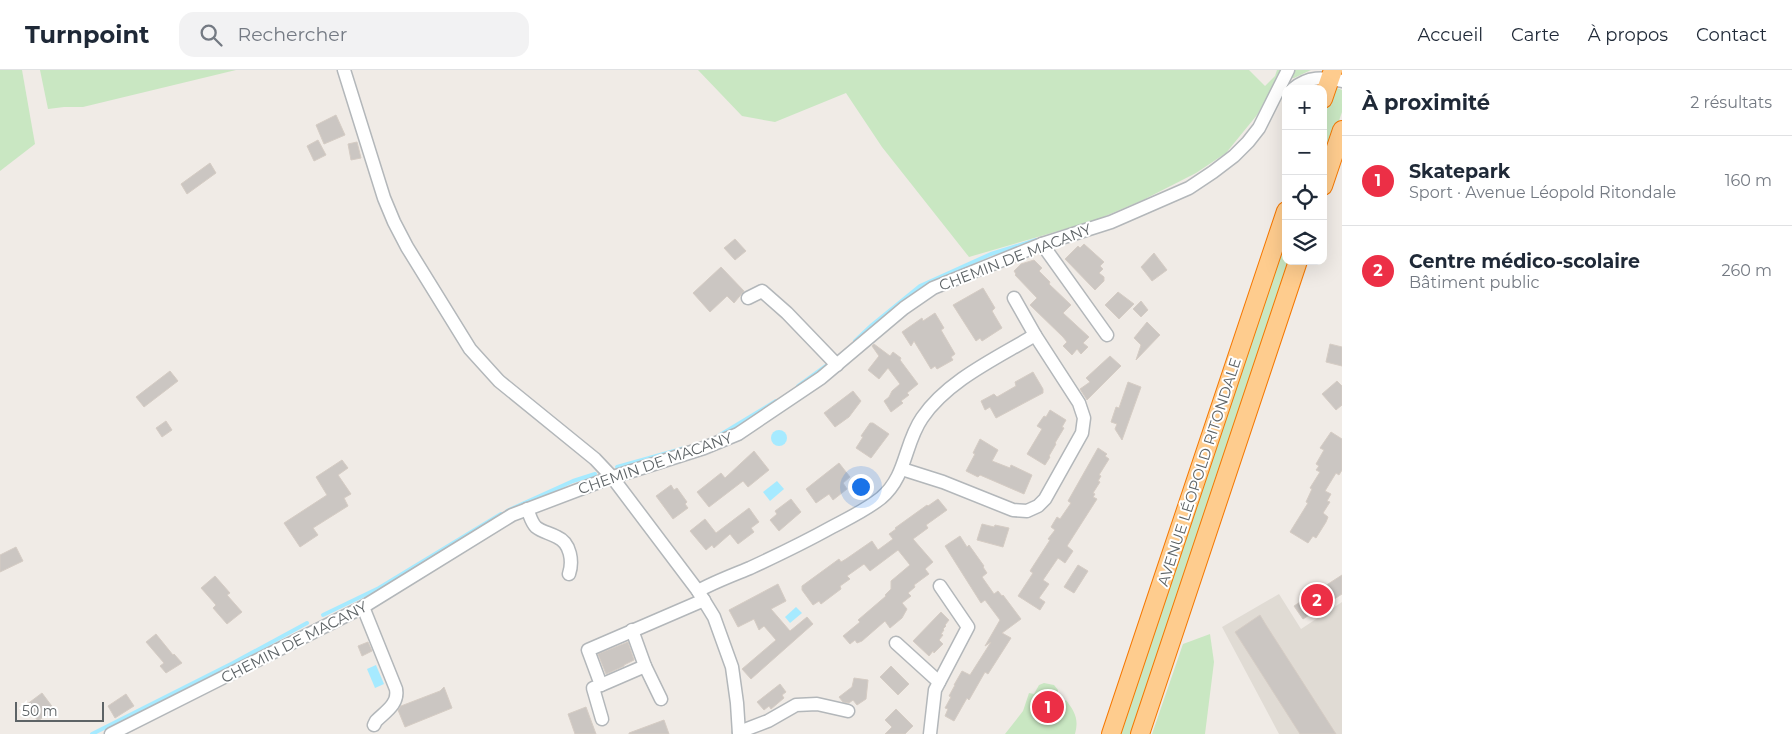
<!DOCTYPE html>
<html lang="fr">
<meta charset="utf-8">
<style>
body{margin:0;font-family:Montserrat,sans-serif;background:#f2f2f3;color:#1f2937}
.controls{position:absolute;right:15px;top:15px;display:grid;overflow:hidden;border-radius:10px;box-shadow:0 5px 20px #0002}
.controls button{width:45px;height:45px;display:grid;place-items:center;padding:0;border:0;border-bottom:1px solid #e0e1e3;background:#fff;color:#1f2937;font:25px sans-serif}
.scale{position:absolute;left:15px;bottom:12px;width:89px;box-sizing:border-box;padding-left:5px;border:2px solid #5d6366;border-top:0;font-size:14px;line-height:18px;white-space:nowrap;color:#5d6366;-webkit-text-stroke:4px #fff;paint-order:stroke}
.you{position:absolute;left:860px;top:416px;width:18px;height:18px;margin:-12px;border:4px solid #fff;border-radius:50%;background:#1a73e8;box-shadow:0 0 0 8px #1a73e833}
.badge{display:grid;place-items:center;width:32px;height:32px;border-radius:50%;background:#ec2f46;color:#fff;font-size:16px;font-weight:700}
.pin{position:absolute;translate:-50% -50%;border:2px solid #fff;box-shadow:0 1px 5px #0006}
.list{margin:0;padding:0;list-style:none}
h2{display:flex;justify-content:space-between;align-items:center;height:65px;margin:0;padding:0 20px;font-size:21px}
h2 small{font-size:16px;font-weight:400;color:#747a83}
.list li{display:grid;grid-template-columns:32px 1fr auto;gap:15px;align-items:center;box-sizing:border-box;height:90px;padding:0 20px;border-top:1px solid #e0e1e3}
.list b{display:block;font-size:19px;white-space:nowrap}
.list p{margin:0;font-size:16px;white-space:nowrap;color:#747a83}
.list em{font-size:16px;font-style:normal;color:#747a83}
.icon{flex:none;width:28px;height:28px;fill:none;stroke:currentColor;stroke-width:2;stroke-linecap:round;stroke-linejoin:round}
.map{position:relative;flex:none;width:1342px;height:664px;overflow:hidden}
header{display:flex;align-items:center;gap:30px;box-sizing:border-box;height:70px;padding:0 25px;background:#fff;border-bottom:1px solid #e0e1e3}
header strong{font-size:24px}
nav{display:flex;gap:28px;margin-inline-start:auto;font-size:18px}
.search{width:350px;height:45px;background:#f2f2f3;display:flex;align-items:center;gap:12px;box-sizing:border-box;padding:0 18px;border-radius:15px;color:#747a83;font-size:19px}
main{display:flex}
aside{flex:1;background:#fff}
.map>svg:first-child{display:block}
</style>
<header>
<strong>Turnpoint</strong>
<div class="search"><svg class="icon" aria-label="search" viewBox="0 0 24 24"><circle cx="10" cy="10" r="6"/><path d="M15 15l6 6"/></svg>Rechercher</div>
<nav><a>Accueil</a><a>Carte</a><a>À propos</a><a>Contact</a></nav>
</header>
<main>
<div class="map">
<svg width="1342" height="664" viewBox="0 0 1342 664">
<rect width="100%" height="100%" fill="#f0ebe6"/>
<!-- education -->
<path fill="#e0dbd4" d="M1279 524 1301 559 1342 532V664H1279L1222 557Z"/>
<!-- green -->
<g fill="#c9e7c2">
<path d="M0 0H22L35 74 0 101Z"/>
<path d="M40 0H236L83 37H64L48 39Z"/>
<path d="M698 0H1249L1265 16 1275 6 1277 0H1311L1294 8 1278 9 1257 45 1226 83 1196 103 1143 130 1096 150 969 187 882 77 846 23 775 52 742 46Z"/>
<path d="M1334 17 1342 20V42L1323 98V49Z"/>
<path d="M1286 161V191H1292L1135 664H1118Z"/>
<path d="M1210 564 1214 592 1205 664H1152L1183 574Z"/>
<path d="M1044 613 1054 615 1058 620V630L1063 633 1066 630C1075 642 1079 649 1075 664H1005L1023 641 1029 623 1034 624 1039 615Z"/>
</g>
<!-- water -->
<g fill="#a6eaff">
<circle cx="779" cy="368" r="8"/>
<path d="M777 411 784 419 770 431 763 422Z"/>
<path d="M796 537 802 543 790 553 785 547Z"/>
<path d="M376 595 384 614 375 618 367 599Z"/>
</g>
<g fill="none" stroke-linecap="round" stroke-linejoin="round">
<!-- stream -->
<g stroke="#a6eaff" stroke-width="4">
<path d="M855 271 872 255 920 216 991 184 1036 170"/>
<path d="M798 316 827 295"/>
<path d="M720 365 776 331"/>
<path d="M617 397 685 378"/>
<path d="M507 441 573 411 595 404"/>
<path d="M323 545 379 518 501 444"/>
<path d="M92 664 233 593 307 553"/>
</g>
</g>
<!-- building -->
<g fill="#cbc6c2" stroke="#d5ccc4">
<path d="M336 45 345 65 324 74 316 55Z"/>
<path d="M318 70 326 85 314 91 307 76Z"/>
<path d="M357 72 361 88 351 90 348 74Z"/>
<path d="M210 93 216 103 187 124 181 114Z"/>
<path d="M735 169 746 181 735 190 724 178Z"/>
<path d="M1084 174 1104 192 1100 196 1103 199 1099 203 1104 207V211L1095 220 1065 189 1078 176 1080 178Z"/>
<path d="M1154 183 1167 200 1152 211 1141 197Z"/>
<path d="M1034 190 1042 198 1039 201 1050 212 1049 214 1071 235 1063 243 1089 267 1083 273 1088 277 1081 284 1077 279 1072 285 1063 276 1067 272 1063 267 1030 235 1037 228 1015 205 1016 204 1014 201 1021 194Z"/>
<path d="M721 197 744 221 734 233 727 226 710 242 693 223Z"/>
<path d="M983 218 995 238 992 241 1002 258 982 271 980 268 976 271 953 235Z"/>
<path d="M1118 222 1134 234 1119 249 1105 235Z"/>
<path d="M1141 231 1148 240 1141 247 1133 239Z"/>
<path d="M935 243 944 258 941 260 955 284 951 287 953 290 937 299 935 296 931 299 914 271 911 276 902 262 922 248 923 251Z"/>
<path d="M1147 252 1160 265 1136 290 1141 275 1134 268Z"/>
<path d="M874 274 890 286 893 282 901 288 900 290 918 314 907 323 909 325 901 331 903 333 891 342 884 331 889 327 892 321 900 314 888 298 879 309 868 300 879 286 872 276Z"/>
<path d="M1330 274 1342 277V296L1326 292Z"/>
<path d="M1110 286 1121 296 1087 330 1080 319 1090 312 1086 308Z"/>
<path d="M170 301 178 311 144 337 136 327Z"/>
<path d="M1033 302 1043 319V323L996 348 990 337 985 340 981 331 994 324 997 327 1016 316 1015 312Z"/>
<path d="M1337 311 1342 316V335L1336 340 1322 324Z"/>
<path d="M1128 312 1141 317 1122 370 1115 359 1117 354 1111 352 1116 337 1119 338Z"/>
<path d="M853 321 861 331 849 347 835 357 824 343Z"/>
<path d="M1050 340 1066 350 1062 357 1064 358 1055 373 1056 374 1049 386 1050 387 1045 395 1027 384 1042 359 1037 356 1044 346 1046 347Z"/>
<path d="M166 351 172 360 162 367 156 358Z"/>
<path d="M870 353H873L889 364 871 388 856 378 863 367 861 366Z"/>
<path d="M1331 362 1342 369V400L1339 405 1336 403 1325 421 1331 424 1327 431 1330 432 1323 443 1328 447 1326 452 1316 468 1313 466 1308 473 1290 462 1308 433 1306 432 1312 419 1310 418 1320 402 1316 400 1319 396 1316 394 1324 380 1320 378Z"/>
<path d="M980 369 998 380 992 391 1010 398 1011 395 1032 405 1024 424 980 405 978 407 966 401 975 384 973 383Z"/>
<path d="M1098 378 1107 384 1105 386 1109 389 1099 405 1101 406 1098 411 1100 412 1093 423 1095 424 1093 427 1097 429 1067 476 1073 481 1065 493 1058 488 1043 510 1049 514 1039 528 1045 532 1040 540 1018 526 1033 503 1030 501 1050 470 1048 469 1055 460 1051 457 1057 447 1060 449 1071 433 1068 431Z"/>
<path d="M754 381 769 400 748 417 743 411 709 437 697 422 721 403 725 408Z"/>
<path d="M342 390 348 398 338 405 351 424 344 428 348 436 313 458 318 465 300 477 284 453 327 425 316 407Z"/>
<path d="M839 393 850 407 843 413 847 419 833 430 829 424 816 433 806 419Z"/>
<path d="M671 415 674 420 677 418 687 432 685 434 688 438 673 449 656 426Z"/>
<path d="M791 429 801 442 779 461 770 450 777 444 775 441Z"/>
<path d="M938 429 947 440 926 455 928 458 913 469 933 492 925 499 929 504 914 515 915 517 908 523 911 526 902 533 907 539 902 548 890 558 885 551 862 571 857 573 855 570 850 574 843 566 860 552 858 550 886 526 885 525 891 519V511L910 495 898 480 870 501 864 494 847 506 850 509 840 516 841 519 821 534 819 531 813 535 802 520V516L839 489 841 492 846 489 872 471 878 480 893 469 889 464 896 459 895 458 927 435 928 436Z"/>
<path d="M749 438 759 452 751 458 754 462 738 474 730 464 714 478 712 475 706 480 690 461 705 449 716 463Z"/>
<path d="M982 454 994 457 995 455 1009 458 1003 477 977 470Z"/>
<path d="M960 466 967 477 969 475 984 496 983 497 987 503 982 507 994 524 998 521 1002 526 1003 525 1021 549 1002 563 1011 568 988 604 985 602 969 630 967 628 954 651 945 646 948 639 945 638 951 627 949 626 955 615H954L962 601 970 605 991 572 985 576 1000 550 985 530 981 533 945 476Z"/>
<path d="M16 477 23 491 0 502V485Z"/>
<path d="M1078 495 1088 501 1074 523 1064 517Z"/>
<path d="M1342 505V524L1303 549 1294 536Z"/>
<path d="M215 506 230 523 227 525 242 542 227 554 213 538 216 535 201 518Z"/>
<path d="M778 514 786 531 771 539 790 561 807 547 813 554 751 609 742 599 776 570 764 556 759 560 754 549 738 557 729 540Z"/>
<path d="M941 542 949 550 945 555 946 556 943 559 944 560 941 564 943 565 939 570 943 574 934 583 933 581 929 586 913 571Z"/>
<path d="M1260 545 1266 555 1336 664H1300L1235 562Z"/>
<path d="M156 564 173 585 174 584 182 593 166 603 160 596 164 593 146 572Z"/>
<path d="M368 572 372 581 362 586 358 576Z"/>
<path d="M628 572 634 590 624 595V596L606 604 598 584Z"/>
<path d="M891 596 909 614 898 625 880 607Z"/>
<path d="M854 608 868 610 866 629 857 635 853 630 849 633 843 632 839 627 852 617Z"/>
<path d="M780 614 786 622 782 625 784 628 771 639 769 636 764 640 757 632Z"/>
<path d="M444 617 452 638 405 657 398 640 401 636 440 621Z"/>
<path d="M42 623 54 639 38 651 26 635Z"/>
<path d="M126 624 134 636 115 648 108 636Z"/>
<path d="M586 637 596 664H575L568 644Z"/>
<path d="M896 639 913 656 905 664H885L892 657 885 650Z"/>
<path d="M664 650 669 664H629V663Z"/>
</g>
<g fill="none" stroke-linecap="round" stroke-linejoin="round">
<defs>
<g id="minor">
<path d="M344 0 384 128 394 152 407 177 470 279 499 311 595 389 612 407 698 521 714 547 732 597 737 633 739 664"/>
<path d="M1293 19C1308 6 1323 7 1342 11"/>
<path d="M1042 174 1107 265"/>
<path d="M748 228 762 221 787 243 837 295"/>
<path d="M902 399 943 412 1013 440 1027 441 1038 436 1045 429 1082 363 1084 348 1079 333 1035 265 1014 228"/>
<path d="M527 439C530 445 531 452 536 457 542 462 550 463 557 467 571 473 573 492 569 504"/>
<path d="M698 521C714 512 733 505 750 498 778 485 805 472 832 457 849 448 866 440 881 428 907 406 904 374 922 348 948 310 997 288 1035 265"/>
<path d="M363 537 396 619C399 634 385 642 376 651L374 655"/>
<path d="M896 573 939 612"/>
<path d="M645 596 661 629"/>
<path d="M601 615 645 596 632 560"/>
<path d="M602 649 593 618 601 615 588 580 704 530"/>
<path d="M739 662 768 651 796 635 817 634 848 641"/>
<path d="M111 664 363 537 512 445 607 409 704 378 738 364 821 308 904 238 933 218 1042 174 1111 152 1189 118 1213 102 1234 86 1248 72 1259 58 1288 0"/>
<path d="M930 664 935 620 968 557 940 516"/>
</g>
<g id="highway">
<path d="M1323 29 1333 0"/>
<path d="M1323 116 1342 60"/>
<path d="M1111 664 1286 141"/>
<path d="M1140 664 1298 191"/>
</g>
</defs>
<!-- minor casing -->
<use href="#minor" stroke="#b3b7ba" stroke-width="15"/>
<!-- highway casing -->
<use href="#highway" stroke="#f57800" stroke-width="20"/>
<!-- minor -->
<use href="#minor" stroke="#fff" stroke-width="12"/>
<!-- highway -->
<use href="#highway" stroke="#fecc8e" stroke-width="18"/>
</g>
<g text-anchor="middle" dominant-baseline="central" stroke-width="4" stroke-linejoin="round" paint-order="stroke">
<!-- street labels -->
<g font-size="15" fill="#5d6366" stroke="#fff">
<text transform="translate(1015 187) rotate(-21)">CHEMIN DE MACANY</text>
<text transform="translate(655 393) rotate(-19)">CHEMIN DE MACANY</text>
<text transform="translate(1199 402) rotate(-72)">AVENUE LÉOPOLD RITONDALE</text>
<text transform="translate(294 572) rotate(-27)">CHEMIN DE MACANY</text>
</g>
</g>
</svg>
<div class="controls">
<button>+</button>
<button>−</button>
<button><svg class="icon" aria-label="locate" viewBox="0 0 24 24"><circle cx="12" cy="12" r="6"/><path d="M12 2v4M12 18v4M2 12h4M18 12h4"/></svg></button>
<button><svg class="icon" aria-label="layers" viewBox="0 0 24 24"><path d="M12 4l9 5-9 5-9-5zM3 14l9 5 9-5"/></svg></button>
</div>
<div class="scale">50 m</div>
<div class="you"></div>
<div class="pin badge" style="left:1048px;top:637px">1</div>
<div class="pin badge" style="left:1317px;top:530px">2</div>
</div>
<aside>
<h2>À proximité<small>2 résultats</small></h2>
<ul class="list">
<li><span class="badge">1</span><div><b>Skatepark</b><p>Sport · Avenue Léopold Ritondale</p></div><em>160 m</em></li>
<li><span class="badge">2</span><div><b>Centre médico-scolaire</b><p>Bâtiment public</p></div><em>260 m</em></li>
</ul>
</aside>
</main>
